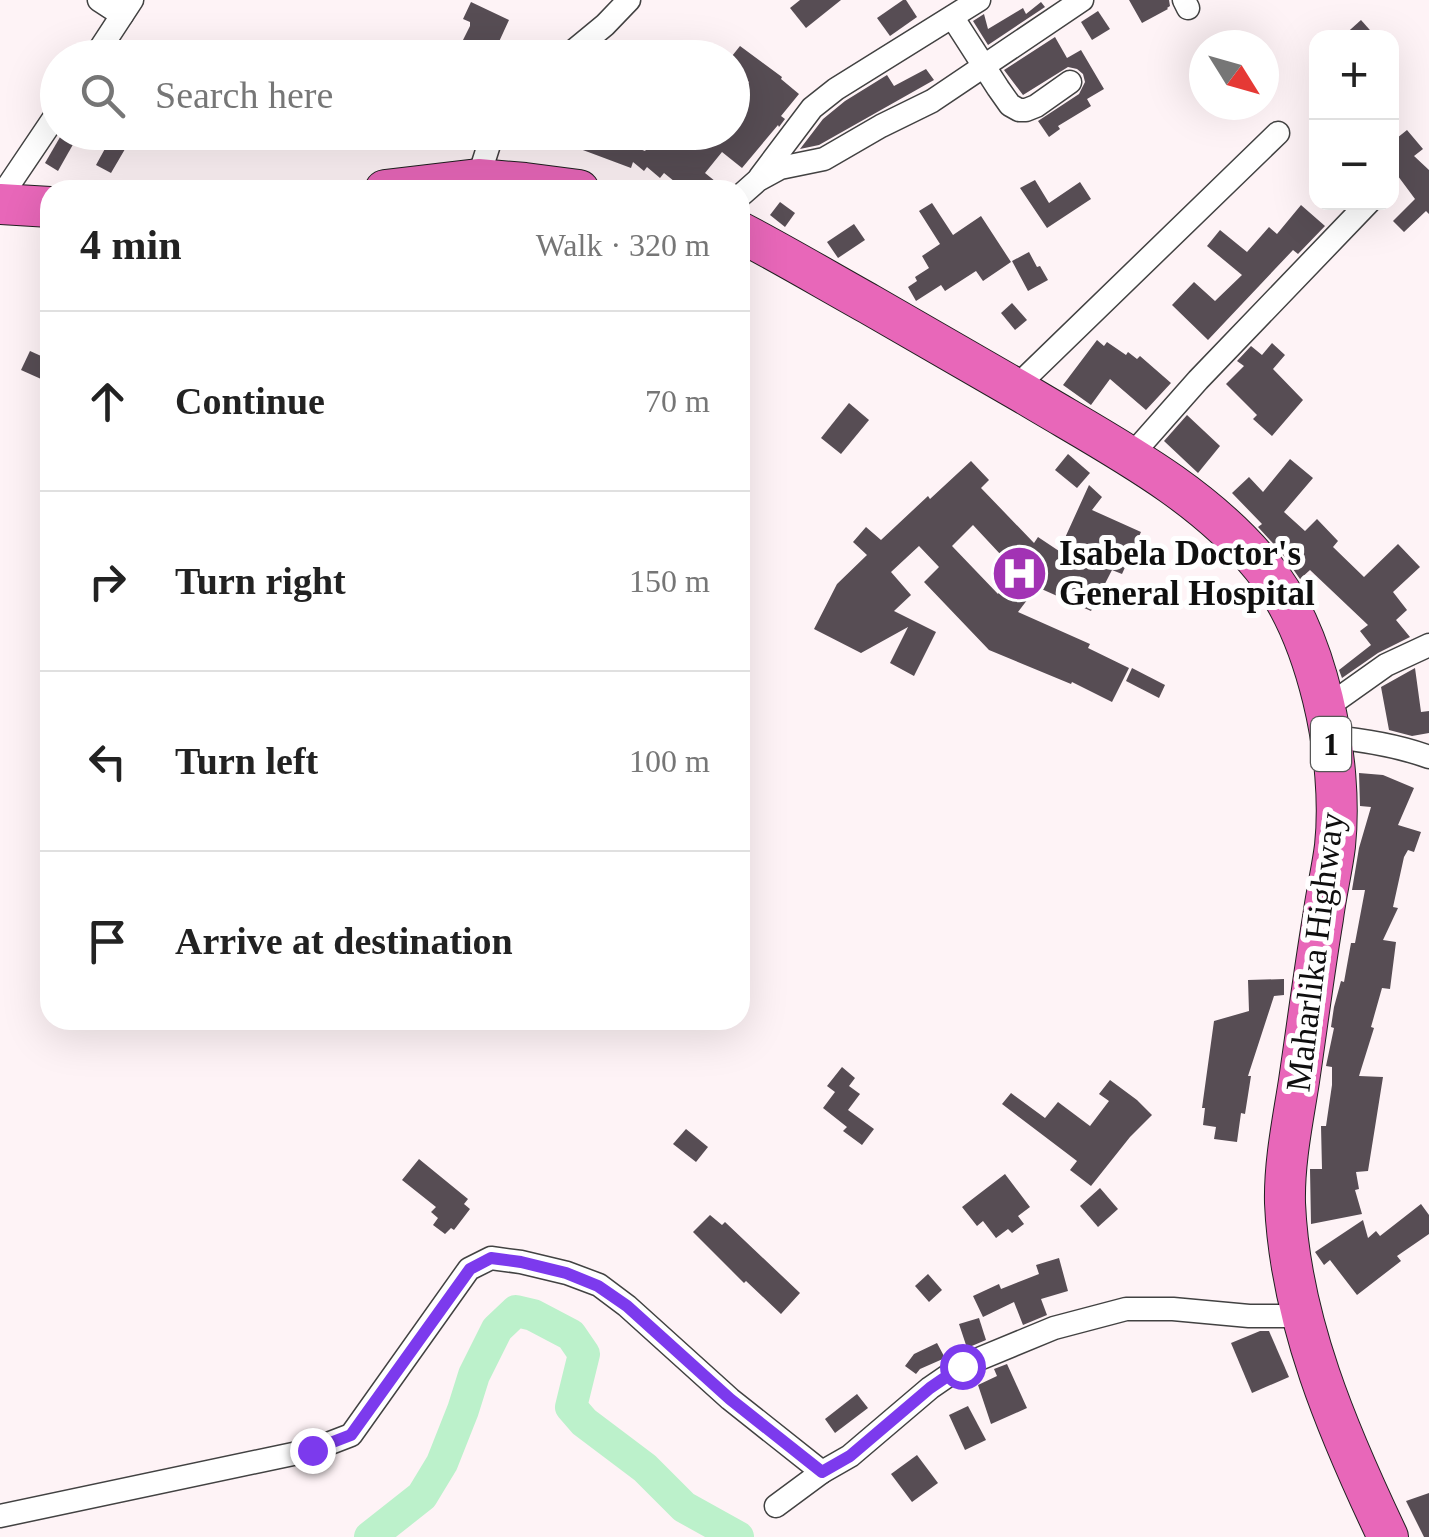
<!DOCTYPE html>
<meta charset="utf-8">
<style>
body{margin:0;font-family:"Times New Roman",serif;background:#f2f2f2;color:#222}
.controls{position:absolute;right:30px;top:30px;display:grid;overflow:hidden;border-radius:20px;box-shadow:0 10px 40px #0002}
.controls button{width:90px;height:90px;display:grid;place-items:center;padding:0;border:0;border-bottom:2px solid #e0e0e0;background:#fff;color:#222;font:50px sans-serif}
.compass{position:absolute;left:1189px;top:30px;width:90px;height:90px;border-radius:50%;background:#fff;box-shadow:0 10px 40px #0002;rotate:127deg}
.stop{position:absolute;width:30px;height:30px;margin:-22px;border:8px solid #7c3aed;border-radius:50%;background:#fff}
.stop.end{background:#7c3aed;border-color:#fff;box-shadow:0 2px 10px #0008}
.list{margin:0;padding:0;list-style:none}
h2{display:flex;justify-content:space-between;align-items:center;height:130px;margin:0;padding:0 40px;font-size:42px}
h2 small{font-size:32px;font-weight:400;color:#767676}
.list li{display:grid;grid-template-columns:65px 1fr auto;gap:30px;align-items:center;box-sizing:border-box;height:180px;padding:0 40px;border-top:2px solid #e0e0e0}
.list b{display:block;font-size:38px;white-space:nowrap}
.list em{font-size:32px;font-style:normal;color:#767676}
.icon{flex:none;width:55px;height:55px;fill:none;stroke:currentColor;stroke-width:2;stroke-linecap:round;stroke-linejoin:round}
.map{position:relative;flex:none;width:1429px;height:1537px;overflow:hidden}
.search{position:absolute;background:#fff;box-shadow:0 10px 40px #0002;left:40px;top:40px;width:710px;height:110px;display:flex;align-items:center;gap:25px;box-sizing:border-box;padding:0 35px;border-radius:55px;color:#767676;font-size:38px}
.panel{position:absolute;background:#fff;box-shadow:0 10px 40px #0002;left:40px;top:180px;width:710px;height:850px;border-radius:30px}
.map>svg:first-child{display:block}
</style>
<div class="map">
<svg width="1429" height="1537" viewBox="0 0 1429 1537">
<rect width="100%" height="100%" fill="#fef3f6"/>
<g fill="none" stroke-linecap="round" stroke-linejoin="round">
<!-- river -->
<path stroke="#bcf1cb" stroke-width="32" d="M370 1537 422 1496 442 1463 463 1410 474 1375 497 1329 516 1311 533 1315 571 1335 584 1354 571 1407 584 1422 645 1468 684 1507 738 1537"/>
</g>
<!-- building -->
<g fill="#574d54" fill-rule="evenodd">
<path d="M800 0H841L806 28 790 8Z"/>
<path d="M903 0H906L917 17 890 36 877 18Z"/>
<path d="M1129 0H1169L1170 6 1167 8 1168 9 1142 23Z"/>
<path d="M471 2 509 20 492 57 462 42 470 26V22L463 19Z"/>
<path d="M1041 2 1045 7 988 45 973 21 984 14 988 29 1023 8 1026 14Z"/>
<path d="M1098 11 1110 29 1092 40 1081 22Z"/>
<path d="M1361 20 1377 38H1341Z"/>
<path d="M1055 37 1067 58 1081 50 1104 89 1087 99 1091 106 1058 126 1060 129 1049 137 1038 121 1079 94 1085 82 1083 74 1077 69 1068 67 1023 95 1004 70Z"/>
<path d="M740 46 782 77 781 79 799 94 781 116 785 119 779 127 778 125 742 168 722 152 705 173 726 190H685L664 173 660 178 647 167 644 171 633 162 631 168 540 134 595 132 645 151 660 132H732V103L749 82 732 69V56Z"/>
<path d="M926 69 934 80 819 145 800 149 823 119 845 101 887 75 894 86Z"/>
<path d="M1407 130 1423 149 1414 156 1429 170V214L1426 211 1404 232 1393 221 1415 199 1392 168V142Z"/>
<path d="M63 132H80L58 171 45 163Z"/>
<path d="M86 132H135L111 173 96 165 107 145Z"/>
<path d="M1035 180 1049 203 1080 182 1091 199 1047 228 1020 188Z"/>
<path d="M780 202 795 213 785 227 770 215Z"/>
<path d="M932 203 953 235 981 216 1011 262 983 281 976 271 945 291 941 285 916 301 908 287 917 281 915 277 929 268 922 256 940 244 919 211Z"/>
<path d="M1301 205 1325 226 1298 254 1293 250 1208 340 1172 305 1194 282 1215 301 1242 275 1207 246 1220 230 1247 252 1269 227 1277 234Z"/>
<path d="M854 224 865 240 838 258 827 242Z"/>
<path d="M1029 252 1037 267 1040 266 1048 280 1028 291 1012 261Z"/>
<path d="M1012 303 1027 320 1015 330 1001 313Z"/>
<path d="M1097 340 1104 346 1107 342 1126 355 1128 352 1137 359 1140 356 1171 383 1146 410 1110 379 1091 405 1063 385Z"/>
<path d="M1272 343 1285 355 1273 369 1303 400 1272 436 1253 419 1257 415 1226 384 1244 366 1237 361 1251 346 1262 355Z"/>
<path d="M30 351 50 360V383L21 370Z"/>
<path d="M849 403 869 420 841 454 821 438Z"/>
<path d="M1187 415 1220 446 1198 473 1164 441Z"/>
<path d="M1068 454 1090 473 1077 488 1055 470Z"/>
<path d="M1290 459 1313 478 1284 512 1305 531 1317 519 1338 541 1333 547 1364 577 1398 544 1420 567 1393 592 1407 610 1396 620 1410 637 1378 653 1342 678 1339 670 1371 645 1360 631 1368 625 1310 570 1300 579 1281 552 1258 527 1262 524 1232 493 1249 477 1263 492Z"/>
<path d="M971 461 989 480 981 488 1034 543 1038 537 1059 551 1089 485 1102 497 1092 510 1141 532 1122 574 1112 570 1091 611 1037 587 1018 612 1090 644 1088 648 1129 668 1112 702 1072 682 1071 684 989 650 924 582 939 567 919 546 891 572 911 595 894 611 936 632 914 676 890 663 908 627 861 653 814 629 837 584 867 555 853 542 866 527 881 540 928 496 930 499ZM973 525 1015 570 998 594 952 546Z"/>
<path d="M1132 668 1165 685 1159 698 1126 681Z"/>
<path d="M1415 668 1421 712 1429 711V733L1412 736 1389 730 1381 687Z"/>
<path d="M1359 773 1383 775 1414 788 1398 825 1421 832 1414 852 1408 850 1404 857 1393 907 1398 908 1383 940 1396 942 1390 989 1382 988 1371 1027 1374 1028 1359 1076 1383 1077 1368 1171 1356 1172 1359 1189 1355 1190 1362 1214 1311 1224 1310 1169H1322L1321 1126H1326L1332 1085V1067L1326 1066 1334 1028 1331 1027 1334 1007 1341 981 1344 982 1351 943H1355L1365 890H1352L1359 848 1371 807 1360 806Z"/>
<path d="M1284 979V995L1274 996 1248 1076H1251L1245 1114 1241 1113 1237 1142 1214 1139 1216 1127 1203 1125 1205 1108H1202L1214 1021 1249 1011 1248 980Z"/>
<path d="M842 1067 855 1078 849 1086 860 1094 848 1110 874 1129 862 1145 843 1131 847 1127 823 1108 835 1092 827 1086Z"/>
<path d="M1110 1080 1137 1100 1152 1115 1130 1137 1091 1186 1070 1170 1077 1161 1002 1104 1011 1093 1045 1118 1058 1102 1090 1126 1109 1101 1099 1094Z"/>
<path d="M686 1129 708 1147 696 1162 673 1144Z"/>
<path d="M419 1159 468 1199 464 1204 470 1209 454 1230 451 1228 445 1234 433 1225 438 1218 431 1212 436 1207 402 1180Z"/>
<path d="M1005 1174 1030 1207 1018 1216 1024 1224 1012 1233 1008 1229 996 1238 983 1221 977 1226 962 1207Z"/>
<path d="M1100 1188 1118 1209 1098 1227 1080 1206Z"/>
<path d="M1421 1204 1429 1215V1234L1397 1256 1401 1261 1357 1295 1330 1260 1324 1265 1315 1252 1363 1220 1368 1238 1376 1231 1380 1236Z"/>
<path d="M710 1215 722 1225 725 1222 800 1293 781 1314 746 1281 744 1283 693 1232Z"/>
<path d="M1059 1258 1068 1291 1041 1299 1047 1315 1023 1325 1014 1302 983 1317 973 1296 999 1284 1001 1289 1039 1274 1036 1265Z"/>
<path d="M928 1274 942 1290 929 1302 915 1286Z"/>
<path d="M979 1318 986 1340 967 1348 959 1324Z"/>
<path d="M1260 1331H1269L1289 1377 1252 1393 1231 1343Z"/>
<path d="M937 1343 945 1358 920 1369 916 1374 905 1366 914 1354Z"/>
<path d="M1007 1364 1027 1408 991 1424 978 1385 997 1376 994 1369Z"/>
<path d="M857 1394 868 1408 835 1433 825 1419Z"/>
<path d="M968 1406 986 1440 965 1450 949 1415Z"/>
<path d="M917 1455 938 1483 912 1502 891 1474Z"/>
<path d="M1429 1493V1537H1424L1406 1501Z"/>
</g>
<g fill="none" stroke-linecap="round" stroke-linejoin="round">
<defs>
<g id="street">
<path d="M99 0 122 15"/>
<path d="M1184 0 1188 8"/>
<path d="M953 18 998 88 1010 105 1019 110H1026L1036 106 1070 82"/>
<path d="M94 58 132 0"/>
<path d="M565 58 605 25 629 0"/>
<path d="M760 177 812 108 836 89 979 0"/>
<path d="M478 179 493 132"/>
<path d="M740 196 758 180 780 168 824 159 881 126 932 101 1082 0"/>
<path d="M0 198 58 112"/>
<path d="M1015 388 1278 133"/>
<path d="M1129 458 1198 380 1369 202"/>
<path d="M1324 709 1386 665 1429 645"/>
<path d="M1330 737C1365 740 1396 745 1429 757"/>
<path d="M776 1506 822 1472 850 1456 930 1388 962 1366 1054 1328 1126 1309H1173L1249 1316H1301"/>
<path d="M0 1516 312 1450 351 1435 469 1269 491 1258 521 1262 567 1273 599 1285 627 1306 730 1399 822 1472"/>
</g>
<g id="highway">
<path d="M385 190 478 179 525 183 579 190"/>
<path d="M0 204 50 207"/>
<path d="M740 232C784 255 826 280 869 304 921 334 973 364 1025 394 1108 444 1200 490 1262 566 1318 633 1344 760 1335 846 1332 870 1326 894 1323 918 1314 972 1307 1027 1299 1081 1293 1120 1284 1162 1285 1203 1290 1320 1338 1432 1388 1537"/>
</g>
</defs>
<!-- street casing -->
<use href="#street" stroke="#424242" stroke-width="25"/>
<!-- highway casing -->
<use href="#highway" stroke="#202020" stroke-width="42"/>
<!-- street -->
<use href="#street" stroke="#fff" stroke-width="22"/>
<!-- highway -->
<use href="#highway" stroke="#e867b9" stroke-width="40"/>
</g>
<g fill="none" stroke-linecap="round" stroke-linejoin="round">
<!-- route -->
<path stroke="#7c3aed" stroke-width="12" d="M312 1450 351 1435 470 1269 491 1258 521 1262 566 1273 598 1286 627 1306 730 1399 822 1472 850 1456 930 1388 962 1366"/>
</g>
<!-- icons -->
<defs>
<symbol id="hospital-disc" viewBox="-11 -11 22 22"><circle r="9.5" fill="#a233b4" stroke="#fff"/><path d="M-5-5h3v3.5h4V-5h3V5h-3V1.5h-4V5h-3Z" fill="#fff"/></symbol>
</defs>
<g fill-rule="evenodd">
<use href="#hospital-disc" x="988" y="542" width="63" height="63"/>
</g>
<g text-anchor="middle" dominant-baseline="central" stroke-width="10" stroke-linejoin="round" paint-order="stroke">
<!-- shield labels -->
<rect fill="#fff" stroke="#575757" stroke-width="2.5" x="1311" y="717" width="40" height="54" rx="8"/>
<g font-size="32" font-weight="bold" fill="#0f0f0f">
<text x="1331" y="744">1</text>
</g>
<!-- poi labels -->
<g font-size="35" font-weight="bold" fill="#0f0f0f" stroke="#fff" text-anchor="start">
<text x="1059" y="553">Isabela Doctor's<tspan x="1059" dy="40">General Hospital</tspan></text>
</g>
<!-- street labels -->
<g font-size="35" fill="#0f0f0f" stroke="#fff">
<text transform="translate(1315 952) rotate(-83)">Maharlika Highway</text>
</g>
</g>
</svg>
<div class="controls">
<button>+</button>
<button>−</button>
</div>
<svg class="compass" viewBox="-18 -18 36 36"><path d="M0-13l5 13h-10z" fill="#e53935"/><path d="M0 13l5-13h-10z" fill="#767676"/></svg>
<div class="stop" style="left:962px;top:1366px"></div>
<div class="stop end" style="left:312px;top:1450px"></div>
<div class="search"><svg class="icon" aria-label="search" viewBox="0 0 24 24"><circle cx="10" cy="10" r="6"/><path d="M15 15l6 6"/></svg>Search here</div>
<section class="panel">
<h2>4 min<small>Walk · 320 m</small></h2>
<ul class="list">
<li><svg class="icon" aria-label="ahead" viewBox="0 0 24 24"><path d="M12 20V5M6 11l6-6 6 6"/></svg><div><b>Continue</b></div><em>70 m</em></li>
<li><svg class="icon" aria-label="right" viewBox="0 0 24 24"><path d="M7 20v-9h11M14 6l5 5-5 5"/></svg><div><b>Turn right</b></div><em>150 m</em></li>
<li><svg class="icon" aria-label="left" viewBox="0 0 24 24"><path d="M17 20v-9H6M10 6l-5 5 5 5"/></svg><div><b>Turn left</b></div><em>100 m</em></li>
<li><svg class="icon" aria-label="arrive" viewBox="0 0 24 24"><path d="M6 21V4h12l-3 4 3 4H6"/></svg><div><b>Arrive at destination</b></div></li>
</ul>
</section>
</div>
